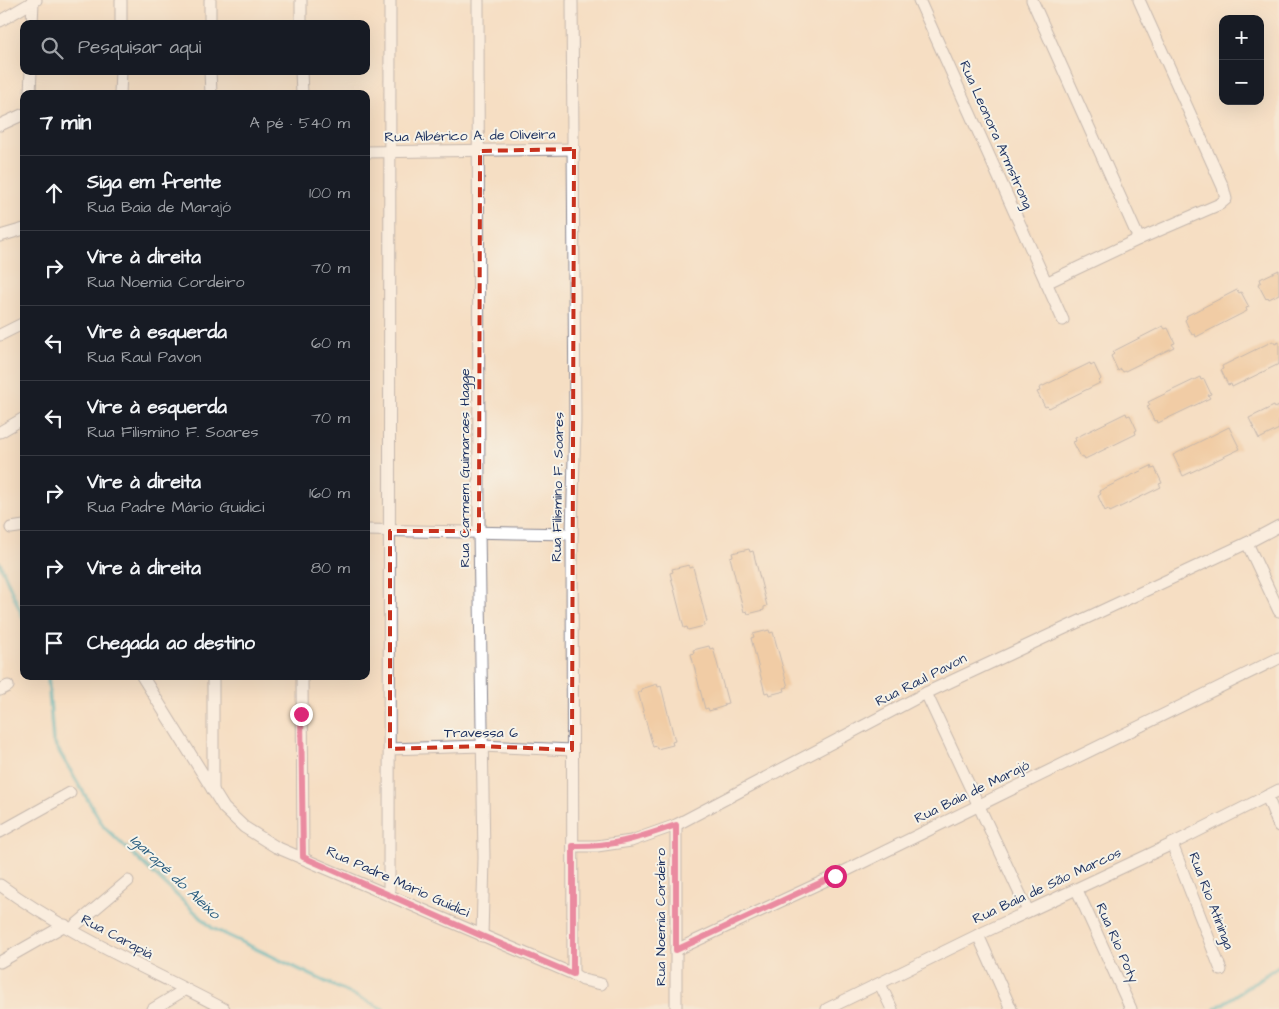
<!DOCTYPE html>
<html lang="pt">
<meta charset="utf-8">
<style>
body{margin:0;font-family:"Architects Daughter",sans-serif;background:#20242c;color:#f1f3f6}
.controls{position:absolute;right:15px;top:15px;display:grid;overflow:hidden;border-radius:10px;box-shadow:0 5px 20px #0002}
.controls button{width:45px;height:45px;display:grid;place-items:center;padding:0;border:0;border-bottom:1px solid #363941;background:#171b24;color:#f1f3f6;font:25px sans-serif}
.stop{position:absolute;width:15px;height:15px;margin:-11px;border:4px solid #db2777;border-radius:50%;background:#fff}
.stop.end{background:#db2777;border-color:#fff;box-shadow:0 1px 5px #0008}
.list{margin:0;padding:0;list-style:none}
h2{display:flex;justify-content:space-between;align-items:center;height:65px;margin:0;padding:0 20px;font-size:21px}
h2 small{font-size:16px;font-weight:400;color:#9ea1a6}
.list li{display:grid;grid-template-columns:32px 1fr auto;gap:15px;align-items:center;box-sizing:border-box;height:75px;padding:0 20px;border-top:1px solid #363941}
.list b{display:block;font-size:19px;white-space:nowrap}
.list p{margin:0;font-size:16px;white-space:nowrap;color:#9ea1a6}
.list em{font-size:16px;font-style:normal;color:#9ea1a6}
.icon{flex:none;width:28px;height:28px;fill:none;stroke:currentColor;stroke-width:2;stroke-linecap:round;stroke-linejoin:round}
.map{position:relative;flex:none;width:1279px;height:1009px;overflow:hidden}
.search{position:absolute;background:#171b24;box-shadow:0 5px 20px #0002;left:20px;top:20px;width:350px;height:55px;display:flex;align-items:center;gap:12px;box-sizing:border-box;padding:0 18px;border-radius:10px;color:#9ea1a6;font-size:19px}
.panel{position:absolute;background:#171b24;box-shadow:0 5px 20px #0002;left:20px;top:90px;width:350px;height:590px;border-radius:10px}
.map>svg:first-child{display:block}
</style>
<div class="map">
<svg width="1279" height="1009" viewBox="0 0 1279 1009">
<rect width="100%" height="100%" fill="#f7f3e8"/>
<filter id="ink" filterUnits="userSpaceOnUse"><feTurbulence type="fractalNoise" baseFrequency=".02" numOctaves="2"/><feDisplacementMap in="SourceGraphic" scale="10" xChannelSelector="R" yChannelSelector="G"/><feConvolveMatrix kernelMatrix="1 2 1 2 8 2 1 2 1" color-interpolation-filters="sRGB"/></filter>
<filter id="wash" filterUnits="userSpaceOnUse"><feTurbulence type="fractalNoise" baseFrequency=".0096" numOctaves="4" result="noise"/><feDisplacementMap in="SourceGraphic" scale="20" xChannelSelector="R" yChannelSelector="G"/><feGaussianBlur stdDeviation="1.12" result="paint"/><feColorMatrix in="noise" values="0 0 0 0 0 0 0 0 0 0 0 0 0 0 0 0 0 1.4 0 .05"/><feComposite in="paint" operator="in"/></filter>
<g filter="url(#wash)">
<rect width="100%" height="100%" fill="#f5dec3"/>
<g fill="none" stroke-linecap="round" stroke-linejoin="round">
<!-- stream -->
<g stroke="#3cacb8" stroke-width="4">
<path d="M0 563 24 620"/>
<path d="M48 676 53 741 104 827 212 928 383 1009"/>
<path d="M1215 1009 1279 966"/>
</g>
</g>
<g id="blocks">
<!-- building -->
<g fill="#ebb781">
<path d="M1279 270V294L1269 299 1268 297 1266 299 1258 284 1261 282 1260 279Z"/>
<path d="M1237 290 1239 293 1241 292 1249 307 1246 308 1247 311 1196 337 1195 334 1192 335 1185 320 1187 318 1186 316Z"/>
<path d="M1163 326 1165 329 1168 328 1175 343 1172 344 1174 347 1123 372 1121 369 1118 371 1111 356 1114 354 1112 352Z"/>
<path d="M1273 341 1275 344 1279 342V364L1232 387 1231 384 1228 385 1221 370 1223 369 1222 366Z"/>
<path d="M1090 363 1091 366 1094 364 1101 379 1099 381 1100 383 1049 408 1047 406 1045 407 1037 392 1040 391 1039 388Z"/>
<path d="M1200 377 1201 380 1204 379 1211 394 1208 395 1210 398 1158 423 1157 420 1154 421 1147 406 1150 405 1148 402Z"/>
<path d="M1274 406 1275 408 1279 406V429L1259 439 1249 418Z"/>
<path d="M1126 413 1127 416 1130 415 1137 430 1135 431 1136 434 1085 459 1083 456 1081 457 1073 442 1076 441 1075 438Z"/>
<path d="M1229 427 1240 449 1183 476 1173 455Z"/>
<path d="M1151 466 1152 469 1155 468 1162 483 1159 484 1161 487 1110 512 1108 509 1105 511 1098 496 1101 494 1099 491Z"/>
<path d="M749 549 750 552 753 551 767 606 764 607V610L748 614 747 611 744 612 730 557 733 556 732 553Z"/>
<path d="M689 565V568L693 567 707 622 704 623V626L688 630 687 627 684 628 670 573 673 572 672 569Z"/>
<path d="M769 630 770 633 773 632 788 687 784 688 785 691 769 695 768 692 765 693 751 638 754 637 753 634Z"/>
<path d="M709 646 710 649 713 648 728 703 724 704 725 706 709 711 708 708 705 709 691 654 694 653 693 650Z"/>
<path d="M657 684 658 687 661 686 675 741 672 742 673 745 657 749 656 746 653 747 638 692H642L641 689Z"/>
</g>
</g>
</g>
<g filter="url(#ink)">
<use href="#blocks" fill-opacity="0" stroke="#888690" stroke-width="1"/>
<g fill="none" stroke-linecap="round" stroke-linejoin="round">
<defs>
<g id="minor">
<path d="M210 0V24"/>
<path d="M301 0V24"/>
<path d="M478 0 479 531 484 858 482 936"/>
<path d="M572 0 575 420 572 534 573 974"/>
<path d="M919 0 1063 320"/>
<path d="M1032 0 1139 239"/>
<path d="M0 21 36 0"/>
<path d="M32 24 33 2"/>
<path d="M121 24V0"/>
<path d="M210 71 211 94"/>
<path d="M301 71 302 94"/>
<path d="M30 94 31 71"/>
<path d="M120 94 121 71"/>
<path d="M0 125 24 114"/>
<path d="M366 152 574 149"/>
<path d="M0 236 24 229"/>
<path d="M1046 283 1139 239 1220 204 1226 199 1223 187 1139 0"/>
<path d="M0 335 24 323"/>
<path d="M0 432 24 418"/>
<path d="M11 528 24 526"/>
<path d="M366 530 572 534"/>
<path d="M1247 543 1279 611"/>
<path d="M142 676 224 808 244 827 276 847 573 974 583 980 601 984"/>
<path d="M213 676V791"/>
<path d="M302 676 303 857"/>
<path d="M0 690 8 686"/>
<path d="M926 693 1028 911"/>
<path d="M390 749 481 746 572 750"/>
<path d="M1267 796 1279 826"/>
<path d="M0 832 70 793"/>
<path d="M1172 844 1221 970"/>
<path d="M573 846H597L631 841 676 825 926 693 1247 543 1279 526"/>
<path d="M0 885C69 935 149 969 224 1009"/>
<path d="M1077 890 1131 1009"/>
<path d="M389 894 390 0"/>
<path d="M71 929 128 881"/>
<path d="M978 935 1011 1009"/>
<path d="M676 950 835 876 1279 658"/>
<path d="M0 962 65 925"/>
<path d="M880 984 892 1009"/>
<path d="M153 1009 186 989"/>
<path d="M676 1009V825"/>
<path d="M827 1009 978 935 1172 844 1279 790"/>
</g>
</defs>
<!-- minor casing -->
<use href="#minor" stroke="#888690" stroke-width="13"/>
<!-- minor -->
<use href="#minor" stroke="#fff" stroke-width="11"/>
</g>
</g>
<g fill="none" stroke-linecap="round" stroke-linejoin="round" filter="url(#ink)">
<!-- route -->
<path stroke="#db2777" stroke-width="6" d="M301 714 303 857 482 936 573 974V846C614 847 638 838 676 825V950L835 876"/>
</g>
<!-- marked area -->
<path d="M0 0H1279V1009H0ZM574 149 572 750 481 746 390 749V531H479L480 151Z" fill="#f5dec3" fill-opacity=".55" fill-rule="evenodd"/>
<path fill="none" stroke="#c8321e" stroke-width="4" stroke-dasharray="10 6" stroke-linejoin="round" d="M574 149 572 750 481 746 390 749V531H479L480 151Z"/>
<g text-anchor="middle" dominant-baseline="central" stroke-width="4" stroke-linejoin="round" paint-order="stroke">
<!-- street labels -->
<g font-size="14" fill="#1b2f5e" stroke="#f7f3e8">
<text transform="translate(996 135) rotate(66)">Rua Leonora Armstrong</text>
<text transform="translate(470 136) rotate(-1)">Rua Albérico A. de Oliveira</text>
<text transform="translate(465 468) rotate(-90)">Rua Carmem Guimaraes Hagge</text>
<text transform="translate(558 487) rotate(-89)">Rua Filismino F. Soares</text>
<text transform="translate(921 680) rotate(-27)">Rua Raul Pavon</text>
<text x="481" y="733">Travessa 6</text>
<text transform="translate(972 792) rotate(-26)">Rua Baia de Marajó</text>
<text transform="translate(398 882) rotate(24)">Rua Padre Mário Guidici</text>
<text transform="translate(1047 886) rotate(-25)">Rua Baia de São Marcos</text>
<text transform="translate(1211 901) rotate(69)">Rua Rio Atininga</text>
<text transform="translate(661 917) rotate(-90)">Rua Noemia Cordeiro</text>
<text transform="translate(117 937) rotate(28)">Rua Carapiá</text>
<text transform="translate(1117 943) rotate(66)">Rua Rio Poty</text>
</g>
<!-- water labels -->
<g font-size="15" font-style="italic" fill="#275b7e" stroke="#f7f3e8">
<text transform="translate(175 877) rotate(43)">Igarapé do Aleixo</text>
</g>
</g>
</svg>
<div class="controls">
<button>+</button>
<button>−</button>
</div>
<div class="stop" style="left:835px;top:876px"></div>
<div class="stop end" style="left:301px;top:714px"></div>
<div class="search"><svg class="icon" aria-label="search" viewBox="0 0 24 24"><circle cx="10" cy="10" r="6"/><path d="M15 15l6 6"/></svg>Pesquisar aqui</div>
<section class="panel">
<h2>7 min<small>A pé · 540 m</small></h2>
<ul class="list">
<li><svg class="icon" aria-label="ahead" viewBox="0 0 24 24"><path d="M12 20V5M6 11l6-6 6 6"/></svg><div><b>Siga em frente</b><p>Rua Baia de Marajó</p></div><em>100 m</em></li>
<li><svg class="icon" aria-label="right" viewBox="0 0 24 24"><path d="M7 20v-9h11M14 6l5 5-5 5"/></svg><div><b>Vire à direita</b><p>Rua Noemia Cordeiro</p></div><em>70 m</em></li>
<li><svg class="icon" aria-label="left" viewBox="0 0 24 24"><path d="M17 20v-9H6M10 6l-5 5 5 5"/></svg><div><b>Vire à esquerda</b><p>Rua Raul Pavon</p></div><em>60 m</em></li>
<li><svg class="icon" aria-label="left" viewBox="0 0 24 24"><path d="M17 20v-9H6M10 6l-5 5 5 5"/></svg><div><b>Vire à esquerda</b><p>Rua Filismino F. Soares</p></div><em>70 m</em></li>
<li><svg class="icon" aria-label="right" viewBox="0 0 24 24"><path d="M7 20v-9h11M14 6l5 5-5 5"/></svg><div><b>Vire à direita</b><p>Rua Padre Mário Guidici</p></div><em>160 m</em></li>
<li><svg class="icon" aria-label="right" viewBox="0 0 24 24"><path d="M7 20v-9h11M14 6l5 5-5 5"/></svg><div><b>Vire à direita</b></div><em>80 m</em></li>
<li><svg class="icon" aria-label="arrive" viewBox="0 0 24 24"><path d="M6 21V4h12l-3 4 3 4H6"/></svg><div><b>Chegada ao destino</b></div></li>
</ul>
</section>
</div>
